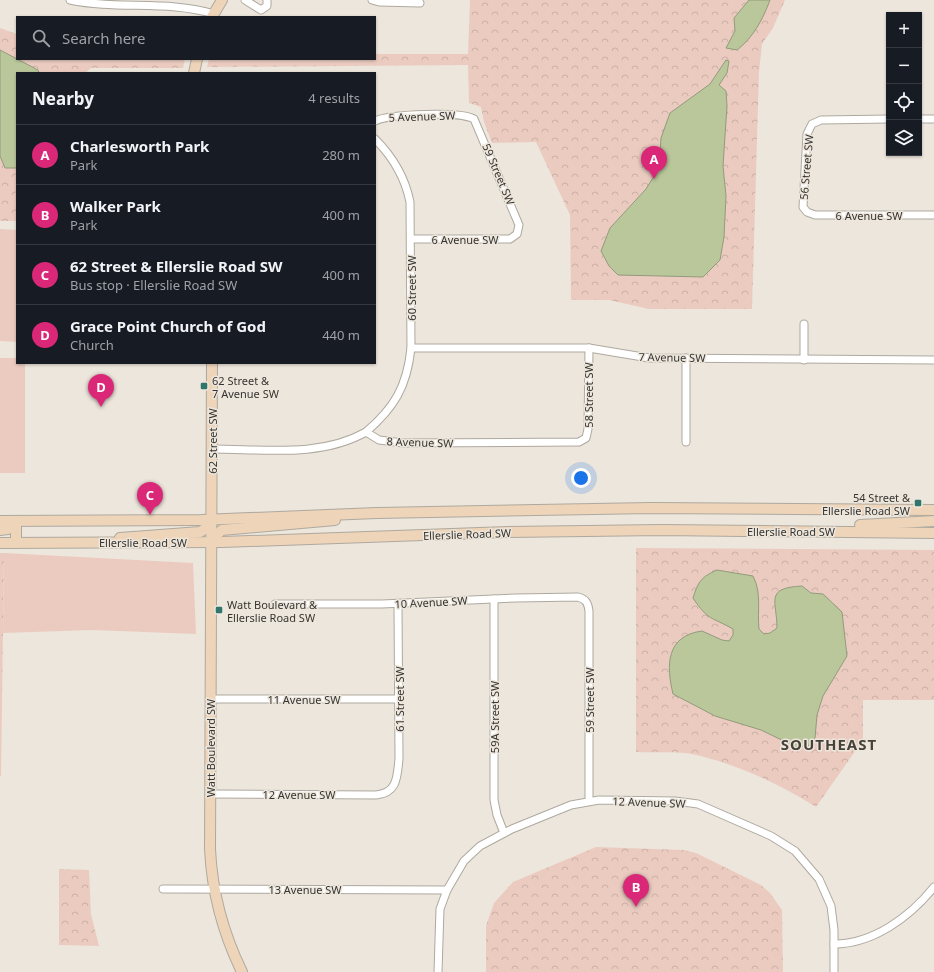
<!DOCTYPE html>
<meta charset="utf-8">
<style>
body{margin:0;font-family:"Noto Sans",sans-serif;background:#20242c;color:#f1f3f6}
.controls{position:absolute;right:12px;top:12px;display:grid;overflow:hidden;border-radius:0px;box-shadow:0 1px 3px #0004}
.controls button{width:36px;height:36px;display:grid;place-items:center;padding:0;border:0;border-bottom:1px solid #363941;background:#171b24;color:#f1f3f6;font:20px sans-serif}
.you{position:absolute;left:581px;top:478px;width:14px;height:14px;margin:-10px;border:3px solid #fff;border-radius:50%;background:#1a73e8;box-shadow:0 0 0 6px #1a73e833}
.badge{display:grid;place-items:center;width:26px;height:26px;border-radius:50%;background:#db2777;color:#fff;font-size:13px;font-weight:700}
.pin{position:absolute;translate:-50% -33px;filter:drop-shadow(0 1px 2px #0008)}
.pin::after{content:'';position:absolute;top:21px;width:14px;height:12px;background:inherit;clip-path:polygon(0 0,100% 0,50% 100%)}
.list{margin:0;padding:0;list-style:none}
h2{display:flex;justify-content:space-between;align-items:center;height:52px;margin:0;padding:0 16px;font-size:17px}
h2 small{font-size:13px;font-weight:400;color:#9ea1a6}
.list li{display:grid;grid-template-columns:26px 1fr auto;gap:12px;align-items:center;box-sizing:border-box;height:60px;padding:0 16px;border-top:1px solid #363941}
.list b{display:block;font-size:15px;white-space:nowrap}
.list p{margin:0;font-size:13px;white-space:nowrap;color:#9ea1a6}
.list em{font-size:13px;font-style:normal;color:#9ea1a6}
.icon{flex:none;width:22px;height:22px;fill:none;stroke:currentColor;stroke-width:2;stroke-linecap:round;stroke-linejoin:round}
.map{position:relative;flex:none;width:934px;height:972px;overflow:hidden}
.search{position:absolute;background:#171b24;box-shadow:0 1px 3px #0004;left:16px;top:16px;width:360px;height:44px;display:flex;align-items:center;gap:10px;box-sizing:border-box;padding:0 14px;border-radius:0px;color:#9ea1a6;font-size:15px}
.panel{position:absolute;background:#171b24;box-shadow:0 1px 3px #0004;left:16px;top:72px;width:360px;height:292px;border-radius:0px}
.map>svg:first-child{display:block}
</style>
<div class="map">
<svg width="934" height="972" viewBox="0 0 934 972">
<defs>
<pattern id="park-crowns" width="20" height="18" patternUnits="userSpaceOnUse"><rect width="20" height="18" fill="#ebcbc0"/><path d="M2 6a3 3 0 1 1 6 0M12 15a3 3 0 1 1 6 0" fill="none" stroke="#caafa5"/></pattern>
</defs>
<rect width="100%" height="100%" fill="#ede6dc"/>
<!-- grass -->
<g fill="#ebcbc0">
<path d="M0 229 17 230V342L0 341Z"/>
<path d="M0 358H17V363H25V473H0Z"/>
<path d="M4 553 193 563 196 634 92 630 3 633Z"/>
</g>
<!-- park -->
<g fill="url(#park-crowns)">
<path d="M470 0H785L773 28 762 44 759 72 752 309H649L609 300H571L570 215 536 142 492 143 484 122 481 107 469 103 468 65 207 67 209 59H375V54H468Z"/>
<path d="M0 28 17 34V59H185L183 68H91L85 73H17V221H0Z"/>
<path d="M636 548 934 550V700H863V740L816 807C780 784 734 763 692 754 674 751 654 753 636 752Z"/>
<path d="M0 553H4L1 776H0Z"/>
<path d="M596 847 684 850 696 853 761 885 770 893 782 910 783 972H486V926L494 903 513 882Z"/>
<path d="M59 869 89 870 91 914 99 946 59 945Z"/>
</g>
<!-- water -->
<g fill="#bac79b" stroke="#929b7b">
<path d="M749 0H770C763 19 753 38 737 50L726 48 735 31 734 18Z"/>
<path d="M0 50 38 70 39 73H17V168H5L0 156Z"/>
<path d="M726 60 729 61 727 73 719 85 726 91 727 106 723 166 726 196 724 237 720 260 703 277 618 275 609 266 601 251 610 228 646 189 659 168 661 138 670 113 710 84Z"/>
<path d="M717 570 753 576C762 593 757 611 759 629L764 634 770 633 777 628C777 601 764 588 802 586L811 593 823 594 842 612 847 656 823 696 817 715 815 738 808 746 796 747 761 730 715 716 673 694C666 665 666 636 702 631L722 640 729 641 733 635V629C712 617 708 621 693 598 698 582 701 577 717 570Z"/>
</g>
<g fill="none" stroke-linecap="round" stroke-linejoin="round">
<defs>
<g id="street">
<path d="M70 0C117 10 168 0 214 14"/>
<path d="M245 0 261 10 267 6V0"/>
<path d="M372 0 379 2 420 3"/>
<path d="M889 119 821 120 812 124 807 134 803 207 807 212 815 215H934"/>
<path d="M919 119H934"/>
<path d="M375 121C389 114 462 111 474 119L519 225 517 234 510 239H411"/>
<path d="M804 324V360"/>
<path d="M411 348H589L649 358 934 360"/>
<path d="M366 432C394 408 407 387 411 348L410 202C405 177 393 157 375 139"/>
<path d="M686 442V358"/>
<path d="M212 449C263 449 320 458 366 432L379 440 403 443 579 442 586 438 588 429 589 348"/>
<path d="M494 599V800L497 815 504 833"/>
<path d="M275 604H382L516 598 578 597C586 599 588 603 589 611V800"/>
<path d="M210 699H398"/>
<path d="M210 794 376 795C398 793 397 776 399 759L398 604"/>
<path d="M163 889 447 890"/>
<path d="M834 944C873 944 910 917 934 887"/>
<path d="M438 972 440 909 447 890 464 861 480 846 512 829 571 805 599 800 675 801 698 804 771 836 795 851 819 879 831 906 834 930V972"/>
</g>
<g id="secondary">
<path d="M212 17 222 0"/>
<path d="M194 73 197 59"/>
<path d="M212 363 210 849C212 892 223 933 242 972"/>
<path d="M0 521 201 520 377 513 651 508 934 510"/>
<path d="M860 525 934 521"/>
<path d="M0 530 8 529 16 521"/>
<path d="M120 538 200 532 208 527 212 519"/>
<path d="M210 542 215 536 222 530 335 520"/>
<path d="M0 543 222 542 508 532 662 530 934 533"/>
<path d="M16 543V521"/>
</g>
</defs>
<!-- street casing -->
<use href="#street" stroke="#aea99f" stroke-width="9"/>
<!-- secondary casing -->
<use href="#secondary" stroke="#aea99f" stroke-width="12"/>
<!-- street -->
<use href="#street" stroke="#fff" stroke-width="7"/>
<!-- secondary -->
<use href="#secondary" stroke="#eed4b8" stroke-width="10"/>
</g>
<!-- markers -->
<g fill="#30766c" stroke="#ede6dc" stroke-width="1.5">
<rect x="200" y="382" width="8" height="8" rx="2"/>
<rect x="914" y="499" width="8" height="8" rx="2"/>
<rect x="215" y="606" width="8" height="8" rx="2"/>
</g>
<g text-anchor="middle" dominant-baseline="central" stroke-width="3" stroke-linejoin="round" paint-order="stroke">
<!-- street labels -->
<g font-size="11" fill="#363430" stroke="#ede6dc">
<text transform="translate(422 116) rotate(-2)">5 Avenue SW</text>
<text transform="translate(806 167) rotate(-85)">56 Street SW</text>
<text transform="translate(499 174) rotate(67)">59 Street SW</text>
<text x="869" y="215">6 Avenue SW</text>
<text x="465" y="239">6 Avenue SW</text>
<text transform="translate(411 288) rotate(-90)">60 Street SW</text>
<text transform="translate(672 357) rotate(1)">7 Avenue SW</text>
<text transform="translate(588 395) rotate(-90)">58 Street SW</text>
<text transform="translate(212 441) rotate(-90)">62 Street SW</text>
<text transform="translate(420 442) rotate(2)">8 Avenue SW</text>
<text x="791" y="531">Ellerslie Road SW</text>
<text transform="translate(467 534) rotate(-2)">Ellerslie Road SW</text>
<text x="143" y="542">Ellerslie Road SW</text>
<text transform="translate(431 602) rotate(-3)">10 Avenue SW</text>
<text x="304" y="699">11 Avenue SW</text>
<text transform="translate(399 699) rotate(-90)">61 Street SW</text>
<text transform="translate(589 700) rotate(-90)">59 Street SW</text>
<text transform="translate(494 717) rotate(-90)">59A Street SW</text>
<text transform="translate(210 748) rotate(-90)">Watt Boulevard SW</text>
<text x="299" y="794">12 Avenue SW</text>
<text transform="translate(649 802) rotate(2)">12 Avenue SW</text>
<text x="305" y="889">13 Avenue SW</text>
</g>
<!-- poi labels -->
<g font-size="11" fill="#363430" stroke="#ede6dc" text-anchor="start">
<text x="212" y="380">62 Street &amp;<tspan x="212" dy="13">7 Avenue SW</tspan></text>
<text x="910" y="497" text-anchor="end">54 Street &amp;<tspan x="910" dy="13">Ellerslie Road SW</tspan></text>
<text x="227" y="604">Watt Boulevard &amp;<tspan x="227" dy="13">Ellerslie Road SW</tspan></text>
</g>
<!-- district labels -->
<g font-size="15" font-weight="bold" letter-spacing="1" fill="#464139" stroke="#ede6dc">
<text x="829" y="744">SOUTHEAST</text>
</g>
</g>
</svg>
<div class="controls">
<button>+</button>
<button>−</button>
<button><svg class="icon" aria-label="locate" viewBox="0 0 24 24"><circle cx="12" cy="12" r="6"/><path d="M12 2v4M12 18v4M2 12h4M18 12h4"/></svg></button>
<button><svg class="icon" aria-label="layers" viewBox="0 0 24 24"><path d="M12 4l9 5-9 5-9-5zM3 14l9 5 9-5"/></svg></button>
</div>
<div class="you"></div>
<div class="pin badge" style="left:654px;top:179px">A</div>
<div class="pin badge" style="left:636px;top:907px">B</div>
<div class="pin badge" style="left:150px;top:515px">C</div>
<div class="pin badge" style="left:101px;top:407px">D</div>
<div class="search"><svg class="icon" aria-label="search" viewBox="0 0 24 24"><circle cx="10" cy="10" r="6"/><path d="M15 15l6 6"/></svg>Search here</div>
<section class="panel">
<h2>Nearby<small>4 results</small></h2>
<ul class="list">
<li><span class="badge">A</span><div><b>Charlesworth Park</b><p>Park</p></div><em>280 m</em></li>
<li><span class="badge">B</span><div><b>Walker Park</b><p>Park</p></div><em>400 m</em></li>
<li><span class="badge">C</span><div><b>62 Street &amp; Ellerslie Road SW</b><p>Bus stop · Ellerslie Road SW</p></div><em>400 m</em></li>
<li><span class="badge">D</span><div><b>Grace Point Church of God</b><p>Church</p></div><em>440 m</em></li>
</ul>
</section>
</div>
